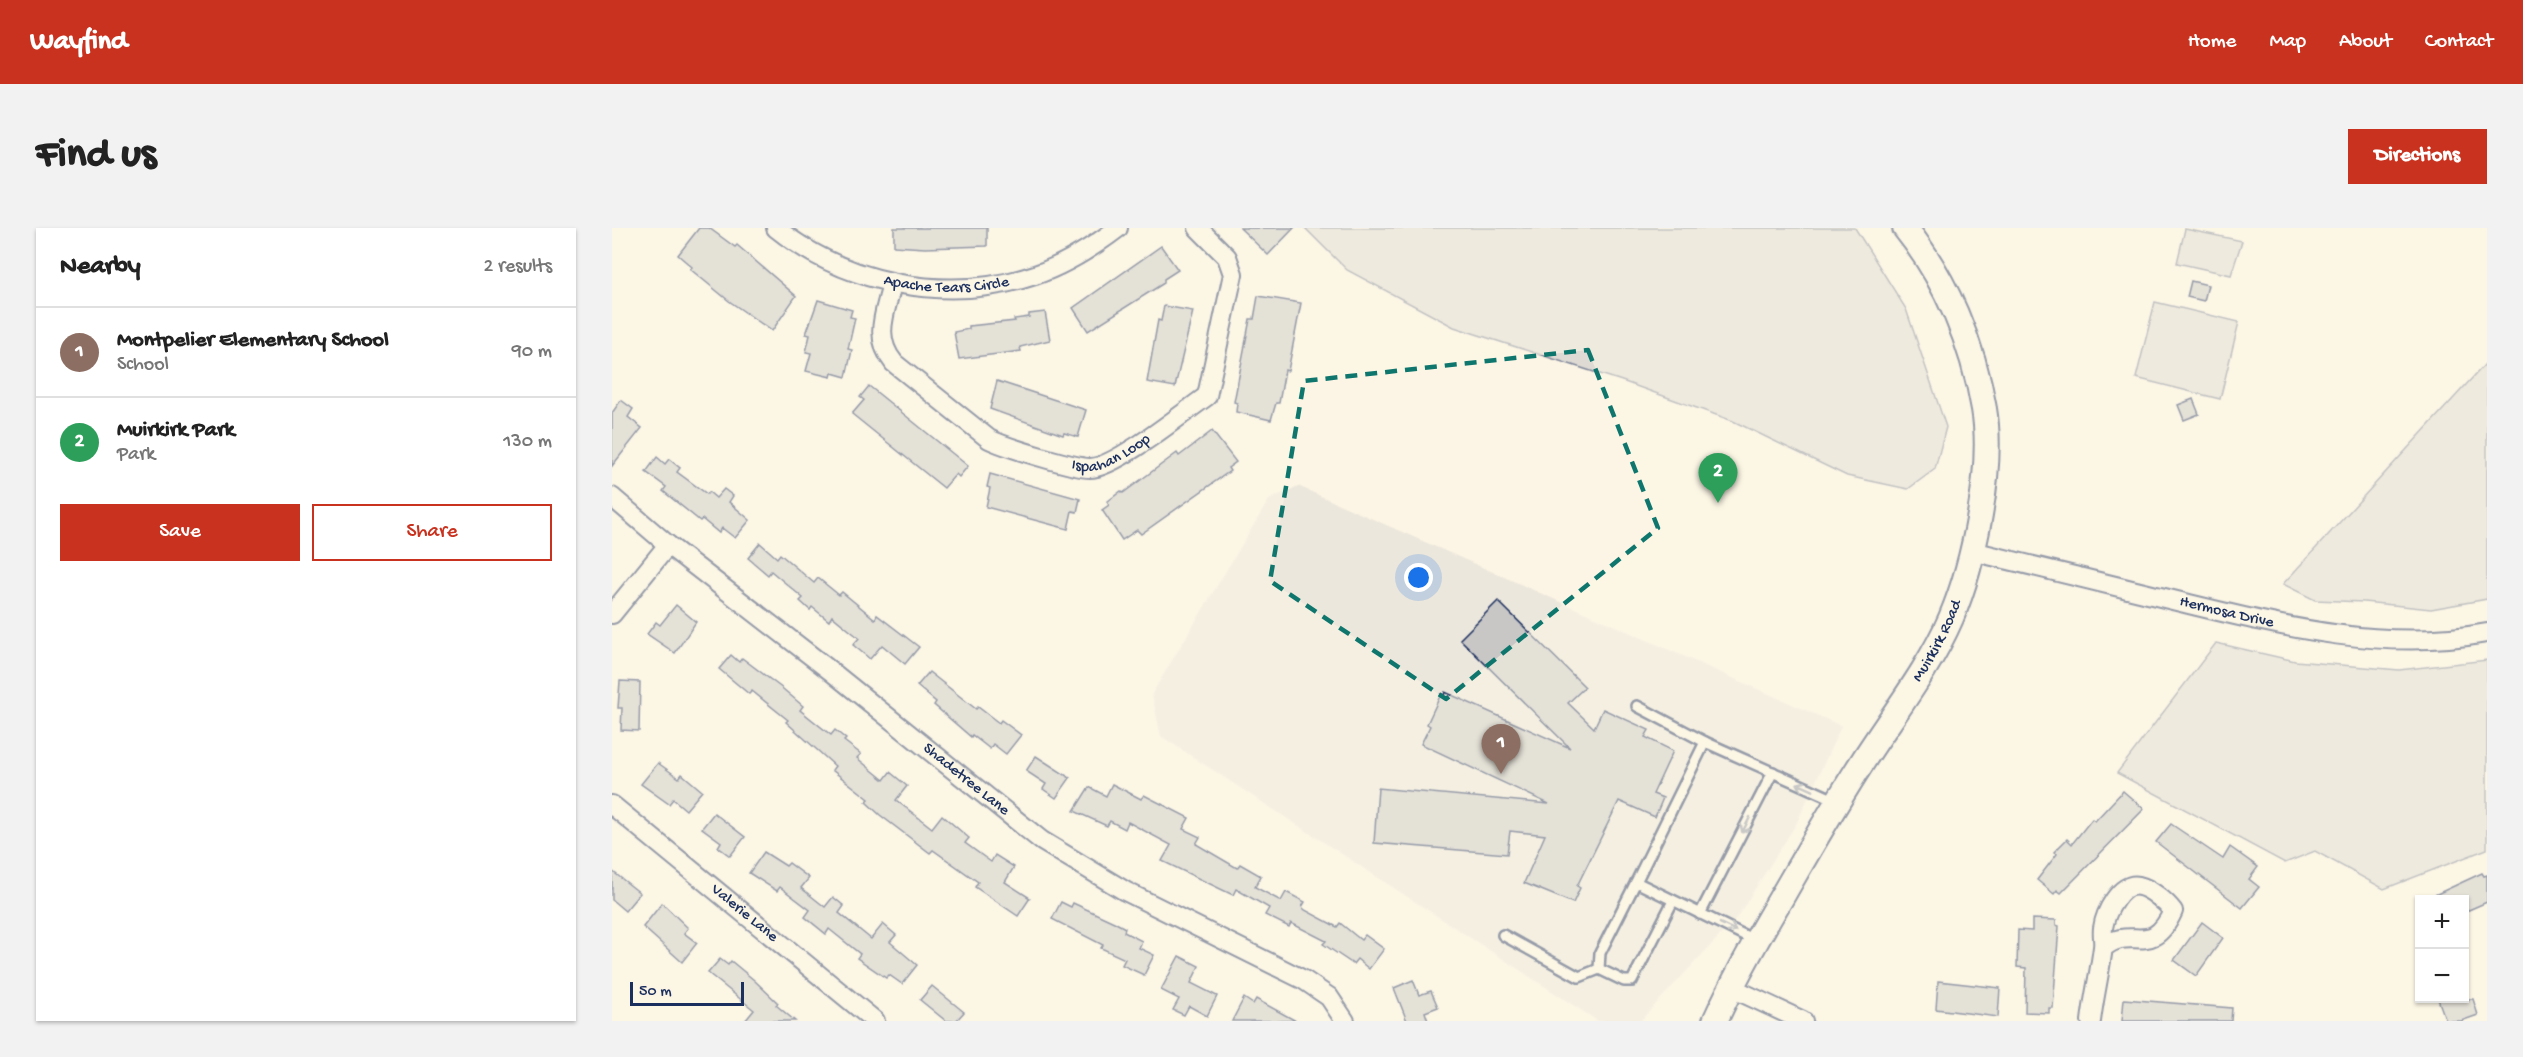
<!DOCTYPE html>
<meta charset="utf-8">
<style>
body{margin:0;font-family:"Gochi Hand",sans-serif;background:#f2f2f2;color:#222}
.controls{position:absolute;right:18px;bottom:18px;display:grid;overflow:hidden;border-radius:0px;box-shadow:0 2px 4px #0004}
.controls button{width:54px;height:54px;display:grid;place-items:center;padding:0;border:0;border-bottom:2px solid #e0e0e0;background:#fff;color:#222;font:30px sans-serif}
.scale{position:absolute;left:18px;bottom:15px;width:114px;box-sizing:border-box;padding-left:6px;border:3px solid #1b2f5e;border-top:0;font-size:16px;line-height:21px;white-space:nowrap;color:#1b2f5e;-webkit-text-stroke:4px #fcf5e5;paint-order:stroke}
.you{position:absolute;left:807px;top:350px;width:21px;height:21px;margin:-15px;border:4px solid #fff;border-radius:50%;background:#1a73e8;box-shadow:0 0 0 9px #1a73e833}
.badge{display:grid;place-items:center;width:39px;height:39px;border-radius:50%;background:#c8321e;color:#fff;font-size:20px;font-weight:700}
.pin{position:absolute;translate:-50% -50px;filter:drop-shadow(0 2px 3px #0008)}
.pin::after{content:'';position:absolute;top:32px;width:21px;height:18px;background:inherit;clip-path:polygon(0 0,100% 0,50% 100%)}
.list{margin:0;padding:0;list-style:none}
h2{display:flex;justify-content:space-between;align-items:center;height:78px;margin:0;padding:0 24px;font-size:26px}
h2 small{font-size:20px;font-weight:400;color:#767676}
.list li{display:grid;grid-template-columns:39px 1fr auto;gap:18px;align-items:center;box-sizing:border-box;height:90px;padding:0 24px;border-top:2px solid #e0e0e0}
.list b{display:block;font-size:22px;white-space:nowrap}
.list p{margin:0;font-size:20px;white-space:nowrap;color:#767676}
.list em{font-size:20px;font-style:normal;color:#767676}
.actions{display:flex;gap:12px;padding:18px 24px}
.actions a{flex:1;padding:14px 0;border:2px solid #c8321e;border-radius:0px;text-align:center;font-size:21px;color:#c8321e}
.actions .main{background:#c8321e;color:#fff}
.map{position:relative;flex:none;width:1875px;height:793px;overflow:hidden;border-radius:0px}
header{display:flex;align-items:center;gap:36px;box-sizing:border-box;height:84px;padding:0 30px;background:#c8321e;color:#fff}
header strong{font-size:28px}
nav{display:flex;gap:33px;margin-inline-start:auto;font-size:21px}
.intro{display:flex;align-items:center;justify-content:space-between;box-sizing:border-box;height:144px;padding:0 36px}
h1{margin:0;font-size:42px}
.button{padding:15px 27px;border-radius:0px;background:#c8321e;color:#fff;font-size:21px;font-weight:700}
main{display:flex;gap:36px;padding:0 36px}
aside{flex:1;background:#fff;border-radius:0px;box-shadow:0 2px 4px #0004}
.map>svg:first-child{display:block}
</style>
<header>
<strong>Wayfind</strong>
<nav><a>Home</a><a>Map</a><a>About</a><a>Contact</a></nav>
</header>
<div class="intro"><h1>Find us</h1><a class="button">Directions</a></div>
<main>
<aside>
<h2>Nearby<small>2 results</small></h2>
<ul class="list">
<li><span class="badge" style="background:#8d6e63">1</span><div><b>Montpelier Elementary School</b><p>School</p></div><em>90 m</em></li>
<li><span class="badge" style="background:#2e9e5b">2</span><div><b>Muirkirk Park</b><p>Park</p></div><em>130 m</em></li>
</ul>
<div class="actions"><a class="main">Save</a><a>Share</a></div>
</aside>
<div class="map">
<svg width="1875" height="793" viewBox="0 0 1875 793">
<rect width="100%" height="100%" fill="#fcf5e5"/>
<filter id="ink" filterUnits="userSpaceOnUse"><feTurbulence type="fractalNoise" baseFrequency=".0167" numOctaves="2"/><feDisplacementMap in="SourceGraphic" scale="12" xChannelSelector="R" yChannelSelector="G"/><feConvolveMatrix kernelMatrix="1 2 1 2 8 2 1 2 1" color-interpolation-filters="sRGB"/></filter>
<g filter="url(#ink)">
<!-- built -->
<path fill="#ece7dc" d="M686 258 1229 498 1184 596 1125 689 1028 793H986L549 508 540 466 657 272Z"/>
<!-- green -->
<g fill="#dfdbd4" stroke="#7d8599" stroke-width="1.5">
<path d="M693 0H1243L1294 81 1334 199 1323 241 1296 261 1235 248 1121 193 1010 153 842 99 735 42Z"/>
<path d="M1573 1 1630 13 1619 47 1565 35Z"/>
<path d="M1543 74 1627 94 1608 171 1524 150Z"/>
<path d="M1875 134V371L1819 381 1752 374 1703 372 1671 356Z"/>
<path d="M1604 415 1683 433 1787 442 1875 432V621L1772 661 1703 623 1673 635 1505 545Z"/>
</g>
<!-- building -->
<g fill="#c8c7c6" stroke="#1b2f5e" stroke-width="1.5">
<path d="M87 0H97L123 19 125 17 184 68 160 103 117 73 78 41 80 39 66 27Z"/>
<path d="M282 0H375V18L313 20 282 18Z"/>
<path d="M628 0H682L656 27Z"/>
<path d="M549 18 566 42 552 51V55L476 103 461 80Z"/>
<path d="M1579 53 1596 57 1592 73 1575 69Z"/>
<path d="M646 68 689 75 676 143 673 142 667 175H664L659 192 624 184 625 175 622 174 638 91H642Z"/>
<path d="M206 72 240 82 238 89 243 90 236 121 240 122 234 149 220 145 219 149 194 143 199 125 194 124 198 107 194 106Z"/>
<path d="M552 78 581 83 563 159 535 154 546 92 549 93Z"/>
<path d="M433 84 438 112 408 119 409 123 347 131 342 104 357 101V98L403 93 402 91 417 89V86Z"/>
<path d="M385 153 474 182 466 209 452 205 451 207 378 181Z"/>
<path d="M257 158 356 238 347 249 344 246 332 260 240 186 252 172 248 169Z"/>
<path d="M1581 171 1587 186 1572 192 1566 177Z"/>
<path d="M9 172 21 181 16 189 30 200 0 238V185Z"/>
<path d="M600 203 624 234 616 240 618 243 529 306 525 302 510 312 490 282 497 277 495 274 509 263 511 265 565 225 567 228Z"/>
<path d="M45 229 53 236 57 231 68 240 65 244 95 266 97 264 104 270 112 261 121 268 117 274 138 292 123 310 110 300 107 305 90 291 88 293 51 263 54 259 34 244Z"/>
<path d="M378 246 468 271 465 284 460 283 456 301 374 279 378 260 375 259Z"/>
<path d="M148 315 165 330 168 326 202 355 206 350 227 367 230 364 263 391 265 387 307 419 293 436 270 417 258 431 241 417 247 410 220 388 217 393 200 379 198 382 188 373 191 370 159 343 156 347 136 330Z"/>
<path d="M886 373 973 459 956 475 982 500 991 481 1037 502 1033 509 1061 523 1041 566 1051 570 1043 589 1007 573 965 658 968 660 961 675 912 655 933 607 898 603 895 626 762 615 766 560 937 576 809 516 818 498 815 496 829 466 832 467 833 464 958 520 848 411Z"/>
<path d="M64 377 84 394 63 425 35 406 44 394 48 397Z"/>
<path d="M119 427 127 434 130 430 171 461 191 478 188 482 219 507 223 502 234 511 232 513 249 526 245 530 272 552 278 544 295 558 284 572 320 600 330 587 357 610 353 615 379 634 383 627 402 639 393 654 418 670 406 688 363 659 366 654 321 622 318 625 268 587 254 574 257 571 220 542 223 538 174 494 176 492 140 463 137 466 107 441Z"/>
<path d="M317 444 364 481 366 479 387 495 389 492 409 507 394 526 381 516 378 521 360 507 359 509 322 477 324 474 305 458Z"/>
<path d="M8 453 28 454 27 503 9 502 10 480H6Z"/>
<path d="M424 528 458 550 444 570 431 561 434 556 414 543Z"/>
<path d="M46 535 67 550 70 546 90 563 74 582 61 571 57 576 29 556Z"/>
<path d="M500 556 529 571 532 567 577 590 571 601 588 609 584 616 625 640 628 636 649 648 643 659 669 673 674 664 693 674 690 679 693 682 725 699 728 695 749 712 753 707 772 721 757 741 745 731 741 736 711 716 714 713 679 695 677 699 653 687 657 680 624 661 621 667 550 633 559 617 516 594 513 601 498 593 495 598 462 583 477 559 494 568Z"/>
<path d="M1511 563 1532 581 1449 665 1445 662 1442 666 1425 652 1445 626 1442 624 1455 611 1460 616 1480 591 1483 593Z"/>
<path d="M102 585 133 609 118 628 106 619 109 614 90 600Z"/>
<path d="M1559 596 1611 631 1618 619 1646 639 1637 651 1647 659 1630 680 1544 614Z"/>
<path d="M152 624 174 638 177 635 197 650 189 660 213 679 221 669 232 678 227 685 259 711 271 696 284 707 278 714 305 737 290 756 277 747 274 750 245 730 248 726 217 701 214 706 193 689 198 682 168 659 165 663 137 645Z"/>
<path d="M0 643 28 665 13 683 0 672Z"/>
<path d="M1870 645 1872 648 1875 647V674L1852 684V672H1812Z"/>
<path d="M449 674 459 679 461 675 502 694 513 700 512 704 530 713 527 720 542 727 532 747 510 737 513 731 489 720 491 717 440 691Z"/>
<path d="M50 675 76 700 72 705 85 715 70 734 31 699Z"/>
<path d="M1420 691 1444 692V697L1447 698 1441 780H1437V785L1413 784 1414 740 1405 739 1406 702 1420 703Z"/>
<path d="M1590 694 1611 710 1584 748 1562 732Z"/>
<path d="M567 728 587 738 579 755 605 768 595 788 577 778 572 787 561 782 567 771 549 762Z"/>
<path d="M108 731 116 737 119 733 142 752 166 775 164 777 183 793H133L142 782 96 745Z"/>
<path d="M801 752 807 767 819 763 826 779 813 784 816 793H795L782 760Z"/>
<path d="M1326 753 1388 760 1386 789 1324 781Z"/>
<path d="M320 758 352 784 344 793H334L308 772Z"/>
<path d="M632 770 641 776 644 771 684 793H620Z"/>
<path d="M1512 771 1620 780 1619 793H1510Z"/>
<path d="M1826 771H1861L1866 787 1849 793H1834Z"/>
</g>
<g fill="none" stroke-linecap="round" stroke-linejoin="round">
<defs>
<g id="service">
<path d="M1025 478 1093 514"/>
<path d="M1024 654 988 725 987 741 1012 753H1020L1061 673"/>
<path d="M1088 686 1161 544"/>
<path d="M891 707 967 749 987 741"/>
<path d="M1142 712 1024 654 1093 514 1225 573"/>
</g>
<g id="minor">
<path id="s1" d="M164 0C235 57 336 76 423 47 453 37 481 19 506 0"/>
<path id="s2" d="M280 56C273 86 261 109 282 135L377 211C393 219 462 240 478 240 503 240 572 184 595 168L621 46 615 29 586 0"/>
<path id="s3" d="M0 269 56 317 220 444 430 613 513 663 692 752 717 769 733 793"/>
<path id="s4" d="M1360 323C1431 340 1502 357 1573 375 1672 399 1772 424 1875 405"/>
<path d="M0 386 56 317"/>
<path id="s5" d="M0 577 263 793"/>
<path d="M1118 759 1191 793"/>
<path d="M1479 793C1482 768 1488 744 1491 719 1492 713 1490 707 1491 700 1493 686 1508 653 1527 658 1538 660 1554 674 1561 683 1539 732 1520 695 1491 720"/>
</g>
<g id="secondary">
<path id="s6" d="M1103 793C1123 749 1147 707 1172 665 1198 620 1223 576 1251 533 1281 486 1317 441 1339 390 1362 336 1382 239 1372 181 1361 116 1334 51 1293 0"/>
</g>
</defs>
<!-- service casing -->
<use href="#service" stroke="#1b2f5e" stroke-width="14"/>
<!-- minor casing -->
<use href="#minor" stroke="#1b2f5e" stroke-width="22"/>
<!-- secondary casing -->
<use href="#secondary" stroke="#1b2f5e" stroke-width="28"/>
<!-- service -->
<use href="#service" stroke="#fcf5e5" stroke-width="9"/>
<!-- minor -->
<use href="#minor" stroke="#fcf5e5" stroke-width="18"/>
<!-- secondary -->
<use href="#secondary" stroke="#fcf5e5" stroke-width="24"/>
</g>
<!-- one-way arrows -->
<defs><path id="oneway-shaft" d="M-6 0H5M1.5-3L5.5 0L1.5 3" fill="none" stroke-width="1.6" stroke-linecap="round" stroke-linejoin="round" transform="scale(1.5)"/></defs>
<g stroke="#8c92a2">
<use href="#oneway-shaft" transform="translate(1193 559) rotate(-156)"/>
<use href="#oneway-shaft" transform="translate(1134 597) rotate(117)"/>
<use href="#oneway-shaft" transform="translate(1116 699) rotate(26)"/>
</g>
</g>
<!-- marked area -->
<path d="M0 0H1875V793H0ZM976 122 1046 300 834 471 658 353 692 153Z" fill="#fcf5e5" fill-opacity=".55" fill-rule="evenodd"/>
<path fill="none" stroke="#0f766e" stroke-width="4.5" stroke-dasharray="12 8" stroke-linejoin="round" d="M976 122 1046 300 834 471 658 353 692 153Z"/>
<g text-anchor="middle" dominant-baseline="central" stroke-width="4.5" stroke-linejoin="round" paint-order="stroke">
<!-- street labels -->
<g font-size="16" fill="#1b2f5e" stroke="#fcf5e5">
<text stroke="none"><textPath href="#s1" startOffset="184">Apache Tears Circle</textPath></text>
<text stroke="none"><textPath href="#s2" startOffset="334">Ispahan Loop</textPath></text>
<text stroke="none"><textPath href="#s4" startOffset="262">Hermosa Drive</textPath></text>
<text stroke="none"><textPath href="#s6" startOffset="441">Muirkirk Road</textPath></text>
<text stroke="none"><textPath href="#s3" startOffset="453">Shadetree Lane</textPath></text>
<text stroke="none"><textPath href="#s5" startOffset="171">Valerie Lane</textPath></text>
</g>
</g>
</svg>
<div class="controls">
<button>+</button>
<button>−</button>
</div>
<div class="scale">50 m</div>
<div class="you"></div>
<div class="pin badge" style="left:889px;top:546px;background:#8d6e63">1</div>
<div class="pin badge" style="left:1106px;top:275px;background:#2e9e5b">2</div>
</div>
</main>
